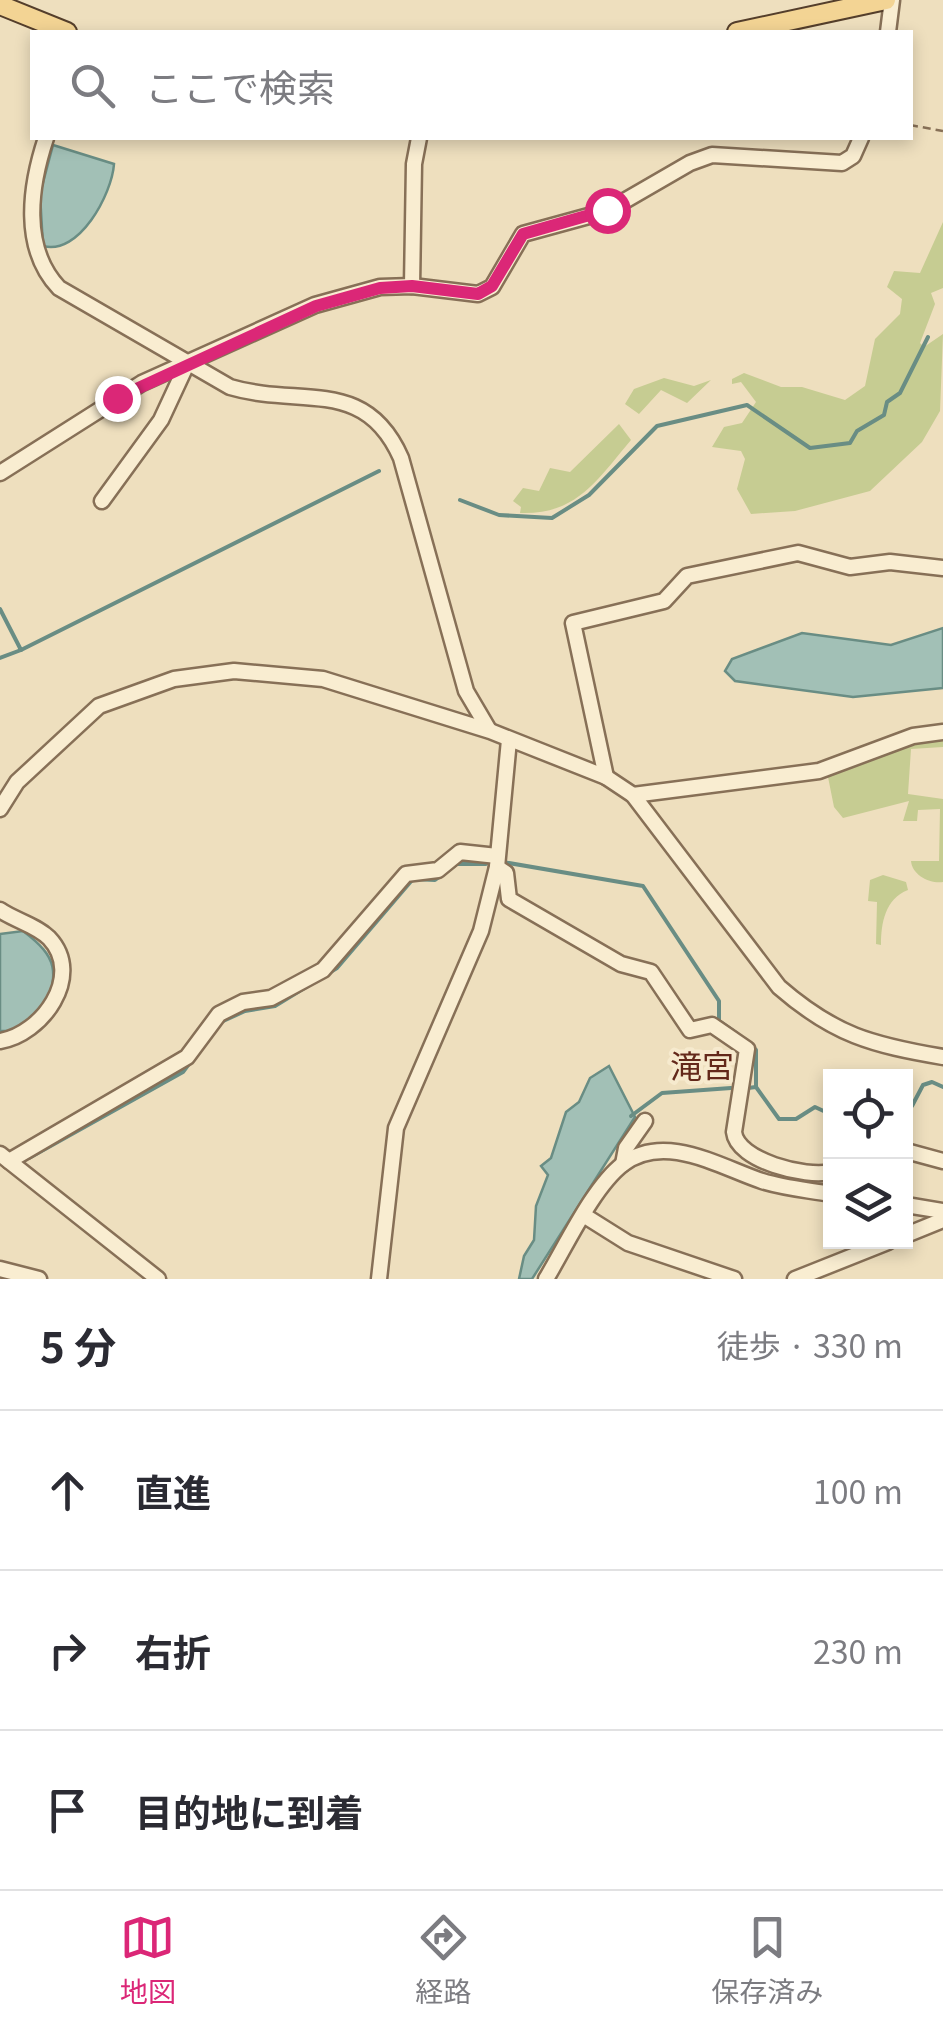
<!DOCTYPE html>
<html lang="ja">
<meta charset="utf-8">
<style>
body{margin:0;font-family:Georgia,"Noto Sans JP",serif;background:#f7f7f7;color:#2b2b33}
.controls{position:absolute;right:30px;bottom:30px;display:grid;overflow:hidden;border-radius:0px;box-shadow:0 5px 15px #0003}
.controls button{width:90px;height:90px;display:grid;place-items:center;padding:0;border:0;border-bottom:2px solid #e1e1e2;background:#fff;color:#2b2b33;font:50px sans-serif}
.stop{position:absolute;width:30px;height:30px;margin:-22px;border:8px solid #db2777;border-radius:50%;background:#fff}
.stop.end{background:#db2777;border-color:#fff;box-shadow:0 2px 10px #0008}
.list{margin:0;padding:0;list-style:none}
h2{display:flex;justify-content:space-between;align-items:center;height:130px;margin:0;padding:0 40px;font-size:42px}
h2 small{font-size:32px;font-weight:400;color:#7c7c81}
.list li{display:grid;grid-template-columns:65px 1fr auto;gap:30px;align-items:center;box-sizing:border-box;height:160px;padding:0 40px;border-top:2px solid #e1e1e2}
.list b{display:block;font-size:38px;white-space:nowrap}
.list em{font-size:32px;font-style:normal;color:#7c7c81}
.icon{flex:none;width:55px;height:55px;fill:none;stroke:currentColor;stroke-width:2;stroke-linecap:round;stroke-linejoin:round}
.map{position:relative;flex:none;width:943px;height:1279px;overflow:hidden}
.search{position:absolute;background:#fff;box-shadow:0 5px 15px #0003;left:30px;right:30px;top:30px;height:110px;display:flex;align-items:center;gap:25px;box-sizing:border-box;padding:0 35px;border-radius:0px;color:#7c7c81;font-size:38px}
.sheet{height:610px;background:#fff}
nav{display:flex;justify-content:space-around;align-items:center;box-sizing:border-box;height:140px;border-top:2px solid #e1e1e2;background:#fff;font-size:28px;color:#7c7c81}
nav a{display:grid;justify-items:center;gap:5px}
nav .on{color:#db2777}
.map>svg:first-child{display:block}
</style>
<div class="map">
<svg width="943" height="1279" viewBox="0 0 943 1279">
<rect width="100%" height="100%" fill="#eedfbe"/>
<!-- green -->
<g fill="#c6cc92">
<path d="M943 222V288L931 293 935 304 920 343 924 347 943 334 940 411 922 442 870 491 795 511 751 514 737 489 745 459 741 451 712 447 724 427 742 423 756 402 741 382 732 384V379L744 373 781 387H802L845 400 865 386 875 339 900 314 902 299 887 287 894 271 920 273Z"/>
<path d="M664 378 694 386 711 380 687 403 661 390 639 414 625 404 634 389Z"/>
<path d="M619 424 631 440C597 480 577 515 520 513L521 507 513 501 523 488 539 491 550 468 570 472Z"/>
<path d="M943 739V747L911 749 908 794 943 799V882C930 884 912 875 911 861H939L940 809 918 810 917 821H903L909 801 843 818 834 807 828 777 912 742Z"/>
<path d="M883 875 906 882 908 890C885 899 881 923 881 945L876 944 877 902 868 901 870 880Z"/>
</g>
<!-- water -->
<g fill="#a2c0b6" stroke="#698d84" stroke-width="2.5">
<path d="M53 145 114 164C112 194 79 256 43 246L40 194Z"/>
<path d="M943 628V688L853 697 735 681 725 671 732 659 802 633 891 645Z"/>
<path d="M23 931C59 958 58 972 45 1012L14 1031H0V934Z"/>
<path d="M609 1066 635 1117 532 1279H519L524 1256 534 1240 536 1206 548 1175 541 1166 551 1158 566 1112 579 1102 590 1078Z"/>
</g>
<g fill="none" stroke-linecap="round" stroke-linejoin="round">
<!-- stream -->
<g stroke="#698d84" stroke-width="4">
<path d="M460 500 499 515 552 518 589 495 657 426 747 405 810 448 850 443 857 431 884 415 887 402 900 393 928 337"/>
<path d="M0 609 21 650 379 471"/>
<path d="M0 658 21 650"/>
<path d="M503 862 643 886 719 1001V1021L736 1033"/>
<path d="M221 1022 245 1011 275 1006 337 968 413 879 435 880 457 864H486"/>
<path d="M751 1045 756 1050V1087"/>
<path d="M748 1088 756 1087 779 1119H796L815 1107 830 1114"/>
<path d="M906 1106H912L923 1085 932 1082 943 1087"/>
<path d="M631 1116 662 1093 731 1088"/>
<path d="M29 1158 183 1072 200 1049"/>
</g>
<defs>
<g id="minor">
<path d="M888 32 892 0"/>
<path d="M46 138C30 186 21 248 59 288L230 387C301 408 365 376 401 458L466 691 489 730"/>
<path d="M412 286 414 164 419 138"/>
<path d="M0 473 142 383 315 305 380 287 412 286 478 294 492 287 523 234 607 211 690 163 712 155 842 163 853 156 861 138"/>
<path d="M102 501 161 420 187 364"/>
<path d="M606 777 573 623 664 601 687 576 798 553 850 567 890 562 943 568"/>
<path d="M633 795 819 771 913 736 943 732"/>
<path d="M0 809 17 782 99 706 174 679 234 671 323 679 490 731 606 777 633 795 779 987C834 1035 872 1045 943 1057"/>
<path d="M497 867 506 873 509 899 621 964 651 972 690 1030 712 1025 747 1049 734 1132C737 1161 807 1178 830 1172"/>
<path d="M0 910C14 920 36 925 49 938 85 976 41 1035 0 1041"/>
<path d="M906 1151 943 1161"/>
<path d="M0 1154 158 1279"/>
<path d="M9 1161 187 1057 219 1014 243 1002 271 998 323 970 406 874 438 870 460 852 497 856"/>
<path d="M623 1164 626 1148 645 1121"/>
<path d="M906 1205 943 1211"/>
<path d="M585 1216 628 1243 734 1279"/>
<path d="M906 1235 943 1220"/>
<path d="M0 1269 39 1279"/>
<path d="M379 1279 396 1128 481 931 497 867 509 740"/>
<path d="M546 1279C566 1246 593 1187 623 1164 665 1132 720 1167 762 1181 784 1188 808 1190 830 1194"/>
<path d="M795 1279 888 1242"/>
</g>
<g id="major">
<path d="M0 5 67 32"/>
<path d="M737 32 886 0"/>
</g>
</defs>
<!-- minor casing -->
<use href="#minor" stroke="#877057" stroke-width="19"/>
<!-- major casing -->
<use href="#major" stroke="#543e2b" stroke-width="22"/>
<!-- path -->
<path stroke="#877057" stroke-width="2.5" stroke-dasharray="8 5" stroke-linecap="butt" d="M910 125 943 131"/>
<!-- minor -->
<use href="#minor" stroke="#f9edd1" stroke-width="14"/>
<!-- major -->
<use href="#major" stroke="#f3d494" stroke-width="18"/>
</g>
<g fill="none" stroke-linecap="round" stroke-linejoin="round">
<!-- route -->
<path stroke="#db2777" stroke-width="12" d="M117 398 316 306 380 288 412 286 478 294 492 286 523 234 607 210"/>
</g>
<g text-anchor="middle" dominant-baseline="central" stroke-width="8" stroke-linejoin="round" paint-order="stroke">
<!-- quarter labels -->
<g font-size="32" fill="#63281a" stroke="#f6eace">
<text x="702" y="1064">滝宮</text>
</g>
</g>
</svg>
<div class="controls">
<button><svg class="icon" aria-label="locate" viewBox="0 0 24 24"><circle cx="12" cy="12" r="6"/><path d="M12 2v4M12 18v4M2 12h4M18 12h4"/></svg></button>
<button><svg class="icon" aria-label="layers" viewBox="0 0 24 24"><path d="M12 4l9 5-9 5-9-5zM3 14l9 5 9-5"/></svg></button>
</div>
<div class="stop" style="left:607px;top:210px"></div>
<div class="stop end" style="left:117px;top:398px"></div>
<div class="search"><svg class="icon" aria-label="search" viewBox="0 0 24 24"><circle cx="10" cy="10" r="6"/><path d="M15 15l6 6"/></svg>ここで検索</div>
</div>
<section class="sheet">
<h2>5 分<small>徒歩 · 330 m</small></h2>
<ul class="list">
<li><svg class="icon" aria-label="ahead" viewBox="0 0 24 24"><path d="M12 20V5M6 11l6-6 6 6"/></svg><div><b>直進</b></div><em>100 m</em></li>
<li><svg class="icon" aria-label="right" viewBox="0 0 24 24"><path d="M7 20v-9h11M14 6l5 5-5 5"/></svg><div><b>右折</b></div><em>230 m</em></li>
<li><svg class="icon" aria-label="arrive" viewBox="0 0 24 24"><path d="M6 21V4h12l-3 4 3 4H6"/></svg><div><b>目的地に到着</b></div></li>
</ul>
</section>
<nav>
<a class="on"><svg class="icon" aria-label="map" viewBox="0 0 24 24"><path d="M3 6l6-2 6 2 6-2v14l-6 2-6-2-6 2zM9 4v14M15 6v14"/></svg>地図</a>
<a><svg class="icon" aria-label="directions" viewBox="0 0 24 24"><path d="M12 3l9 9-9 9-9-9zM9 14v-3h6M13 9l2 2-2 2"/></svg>経路</a>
<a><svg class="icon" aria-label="saved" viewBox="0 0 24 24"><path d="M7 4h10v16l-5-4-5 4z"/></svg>保存済み</a>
</nav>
